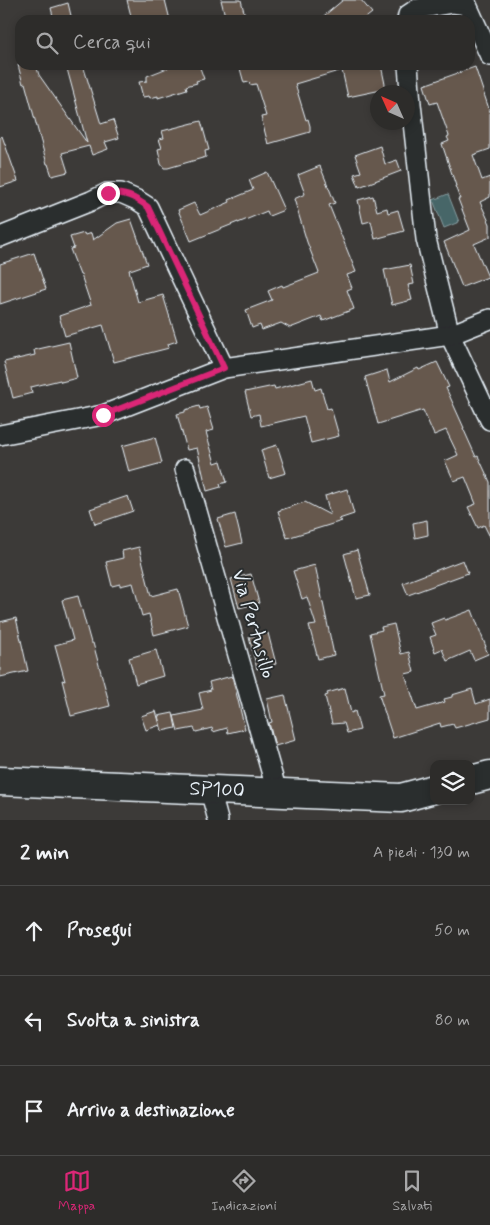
<!DOCTYPE html>
<html lang="it">
<meta charset="utf-8">
<style>
body{margin:0;font-family:Mynerve,sans-serif;background:#393836;color:#f1f3f6}
.controls{position:absolute;right:15px;bottom:15px;display:grid;overflow:hidden;border-radius:10px;box-shadow:0 2px 8px #0003}
.controls button{width:45px;height:45px;display:grid;place-items:center;padding:0;border:0;border-bottom:1px solid #484847;background:#2d2c2a;color:#f1f3f6;font:25px sans-serif}
.compass{position:absolute;left:370px;top:85px;width:45px;height:45px;border-radius:50%;background:#2d2c2a;box-shadow:0 2px 8px #0003;rotate:315deg}
.stop{position:absolute;width:15px;height:15px;margin:-11px;border:4px solid #db2777;border-radius:50%;background:#fff}
.stop.end{background:#db2777;border-color:#fff;box-shadow:0 1px 5px #0008}
.list{margin:0;padding:0;list-style:none}
h2{display:flex;justify-content:space-between;align-items:center;height:65px;margin:0;padding:0 20px;font-size:21px}
h2 small{font-size:16px;font-weight:400;color:#a7a7a8}
.list li{display:grid;grid-template-columns:32px 1fr auto;gap:15px;align-items:center;box-sizing:border-box;height:90px;padding:0 20px;border-top:1px solid #484847}
.list b{display:block;font-size:19px;white-space:nowrap}
.list em{font-size:16px;font-style:normal;color:#a7a7a8}
.icon{flex:none;width:28px;height:28px;fill:none;stroke:currentColor;stroke-width:2;stroke-linecap:round;stroke-linejoin:round}
.map{position:relative;flex:none;width:490px;height:820px;overflow:hidden}
.search{position:absolute;background:#2d2c2a;box-shadow:0 2px 8px #0003;left:15px;right:15px;top:15px;height:55px;display:flex;align-items:center;gap:12px;box-sizing:border-box;padding:0 18px;border-radius:15px;color:#a7a7a8;font-size:19px}
.sheet{height:335px;background:#2d2c2a}
nav{display:flex;justify-content:space-around;align-items:center;box-sizing:border-box;height:70px;border-top:1px solid #484847;background:#2d2c2a;font-size:14px;color:#a7a7a8}
nav a{display:grid;justify-items:center;gap:2px}
nav .on{color:#db2777}
.map>svg:first-child{display:block}
</style>
<div class="map">
<svg width="490" height="820" viewBox="0 0 490 820">
<rect width="100%" height="100%" fill="#3c3a38"/>
<filter id="ink" filterUnits="userSpaceOnUse"><feTurbulence type="fractalNoise" baseFrequency=".02" numOctaves="2"/><feDisplacementMap in="SourceGraphic" scale="10" xChannelSelector="R" yChannelSelector="G"/><feConvolveMatrix kernelMatrix="1 2 1 2 8 2 1 2 1" color-interpolation-filters="sRGB"/></filter>
<g filter="url(#ink)">
<!-- water -->
<path fill="#476668" stroke="#879ea2" d="M448 194 459 222 444 228 433 200Z"/>
<!-- building -->
<g fill="#66584e" stroke="#e8f1f8">
<path d="M127 0H165L170 20H132Z"/>
<path d="M221 0H241L245 16 231 20H226Z"/>
<path d="M343 0H361L372 13 363 20H319Z"/>
<path d="M68 3 72 20H54L51 8Z"/>
<path d="M18 65H36L39 75 87 143 66 65H83L101 124 113 120 119 138 105 142 108 149 92 155 89 146 62 153 68 172 52 176 48 164H47L25 83 23 84Z"/>
<path d="M175 65H199L204 79 196 81 197 83 186 86 187 89 174 93 158 98V96L150 98 149 96 143 97 139 82 147 81V76Z"/>
<path d="M239 65H381L386 89 348 97 342 70 295 84 306 120 308 119 310 126V132L268 144 261 117 266 116 256 84 250 85 249 82 244 83Z"/>
<path d="M475 67 490 112V149L473 155 482 180 490 177V197L480 202 490 224V237L474 244 488 277 462 287 444 242 470 230 458 199H460L455 186H456L442 144 449 141 447 137 449 136 437 102 430 104 424 85Z"/>
<path d="M201 121 209 150 205 151 206 157 168 168H164L161 164 158 149 162 148 159 139 164 138 162 131Z"/>
<path d="M2 136 18 181 0 187V137Z"/>
<path d="M380 146 385 164 397 160 401 171 359 187 354 174 361 172 355 155Z"/>
<path d="M320 166 335 203 329 205 356 272 347 275 352 288 347 290 354 309 323 321 321 316 290 328 281 323 262 330 260 325 252 328 246 310 272 300 268 291 282 285 283 287 319 273 307 242 294 199 305 194 298 175Z"/>
<path d="M267 172 284 210 269 216 267 211 238 223V222L191 241 178 210 194 203 200 215 230 202 229 200 253 190 249 180Z"/>
<path d="M373 196 377 211 387 208 388 213 398 210 404 231 375 239 371 221 363 223 358 200Z"/>
<path d="M131 219 147 264 133 269 129 270 138 302 163 295 177 341 168 344 169 348 114 362 103 325 65 336 59 316 91 305 81 275H80L70 249 74 248 70 237 84 233 85 235 91 233 93 240 117 223Z"/>
<path d="M34 253 46 289 0 304V264Z"/>
<path d="M410 265 414 284 408 285 412 300 392 305 384 270Z"/>
<path d="M69 342 77 378 61 382 60 380 31 387 32 393 13 398 4 362 35 355 34 350Z"/>
<path d="M437 362 449 387 446 388 464 428H463L476 457 478 456 490 482V537L484 525 478 528 468 507 476 504 465 477 454 481 445 461 458 455 446 430 434 435 423 410 378 424 365 377 387 370 390 382 418 368 419 370Z"/>
<path d="M312 379 315 390 321 388 327 409 331 408 339 436 311 443 304 416 261 426 259 414 251 416 245 392 274 386 275 389Z"/>
<path d="M199 406 200 409 207 407 214 430 206 432 215 463 221 461 227 482 220 484 221 487 207 491 197 448 187 450 177 414 185 412V410Z"/>
<path d="M155 437 162 463 129 472 122 446Z"/>
<path d="M277 445 286 473 269 478 261 450Z"/>
<path d="M347 489 354 514 339 519 342 521 287 538 278 511 305 502 330 515 325 496Z"/>
<path d="M128 496 133 511 95 524 90 509Z"/>
<path d="M235 514 242 543 226 547 218 519Z"/>
<path d="M427 520 428 535 415 538 413 523Z"/>
<path d="M139 547 151 596 178 589 188 626 154 635 149 614 142 616 133 583 120 586V584L112 586 106 562 123 558 122 551Z"/>
<path d="M357 550 370 595 356 598 344 554Z"/>
<path d="M463 560 468 573 408 595 403 583Z"/>
<path d="M315 565 334 655 318 659 309 626 316 625 307 597 302 599 293 571Z"/>
<path d="M251 574 259 603 239 608 231 579Z"/>
<path d="M78 596 91 643H93L110 706 71 716 62 680 65 681 55 645 73 640 62 600Z"/>
<path d="M472 610 486 647H485L488 654 474 660 470 651 447 661 442 649 435 652 430 637 436 635 431 623 444 618 445 620Z"/>
<path d="M16 618 28 671 0 677V622Z"/>
<path d="M394 624 401 654 409 652 414 672 405 674 417 710 445 702 444 699 452 697V695L472 689 476 704 490 699V718L455 728 453 724 441 727 440 723 393 738 379 695 384 694 370 633 382 630 381 627Z"/>
<path d="M268 633 276 664 257 669 249 637Z"/>
<path d="M156 650 163 676 136 684 129 658Z"/>
<path d="M232 676 245 729 228 733 227 728 213 732 212 728 196 732 194 728 178 731 174 716 203 710 199 693 211 690 209 682Z"/>
<path d="M345 688 351 713 355 711 360 730 347 733 344 723 332 724 325 696 328 695 327 693Z"/>
<path d="M285 695 296 740 275 746 269 723 272 722 267 699Z"/>
<path d="M156 711 160 725 146 730 141 716Z"/>
<path d="M173 713 176 728 162 731 158 716Z"/>
</g>
<g fill="none" stroke-linecap="round" stroke-linejoin="round">
<defs>
<g id="minor">
<path d="M407 20 408 15 417 9 453 3 467 5 490 56"/>
<path d="M408 65 411 104 426 239 450 335 490 420"/>
<path d="M0 237 91 201 107 193H121L137 200 148 207 224 368"/>
<path d="M0 435 103 415 224 368 450 335 490 319"/>
<path d="M185 469 277 792"/>
<path d="M210 790 218 820"/>
</g>
<g id="secondary">
<path d="M471 780 490 775"/>
<path d="M0 781 401 798 434 789"/>
</g>
</defs>
<!-- minor casing -->
<use href="#minor" stroke="#e8f1f8" stroke-width="22"/>
<!-- secondary casing -->
<use href="#secondary" stroke="#e8f1f8" stroke-width="31"/>
<!-- minor -->
<use href="#minor" stroke="#2a2d2e" stroke-width="19"/>
<!-- secondary -->
<use href="#secondary" stroke="#2a2d2e" stroke-width="28"/>
</g>
</g>
<g fill="none" stroke-linecap="round" stroke-linejoin="round" filter="url(#ink)">
<!-- route -->
<path stroke="#db2777" stroke-width="6" d="M103 415 224 368 148 207C133 196 126 193 108 193"/>
</g>
<g text-anchor="middle" dominant-baseline="central" stroke-width="4" stroke-linejoin="round" paint-order="stroke">
<!-- street labels -->
<g font-size="20" fill="#e8f1f8" stroke="#2a2d2e">
<text transform="translate(253 624) rotate(74)">Via Pertusillo</text>
<text transform="translate(217 790) rotate(2)">SP100</text>
</g>
</g>
</svg>
<div class="controls">
<button><svg class="icon" aria-label="layers" viewBox="0 0 24 24"><path d="M12 4l9 5-9 5-9-5zM3 14l9 5 9-5"/></svg></button>
</div>
<svg class="compass" viewBox="-18 -18 36 36"><path d="M0-13l5 13h-10z" fill="#e53935"/><path d="M0 13l5-13h-10z" fill="#a7a7a8"/></svg>
<div class="stop" style="left:103px;top:415px"></div>
<div class="stop end" style="left:108px;top:193px"></div>
<div class="search"><svg class="icon" aria-label="search" viewBox="0 0 24 24"><circle cx="10" cy="10" r="6"/><path d="M15 15l6 6"/></svg>Cerca qui</div>
</div>
<section class="sheet">
<h2>2 min<small>A piedi · 130 m</small></h2>
<ul class="list">
<li><svg class="icon" aria-label="ahead" viewBox="0 0 24 24"><path d="M12 20V5M6 11l6-6 6 6"/></svg><div><b>Prosegui</b></div><em>50 m</em></li>
<li><svg class="icon" aria-label="left" viewBox="0 0 24 24"><path d="M17 20v-9H6M10 6l-5 5 5 5"/></svg><div><b>Svolta a sinistra</b></div><em>80 m</em></li>
<li><svg class="icon" aria-label="arrive" viewBox="0 0 24 24"><path d="M6 21V4h12l-3 4 3 4H6"/></svg><div><b>Arrivo a destinazione</b></div></li>
</ul>
</section>
<nav>
<a class="on"><svg class="icon" aria-label="map" viewBox="0 0 24 24"><path d="M3 6l6-2 6 2 6-2v14l-6 2-6-2-6 2zM9 4v14M15 6v14"/></svg>Mappa</a>
<a><svg class="icon" aria-label="directions" viewBox="0 0 24 24"><path d="M12 3l9 9-9 9-9-9zM9 14v-3h6M13 9l2 2-2 2"/></svg>Indicazioni</a>
<a><svg class="icon" aria-label="saved" viewBox="0 0 24 24"><path d="M7 4h10v16l-5-4-5 4z"/></svg>Salvati</a>
</nav>
